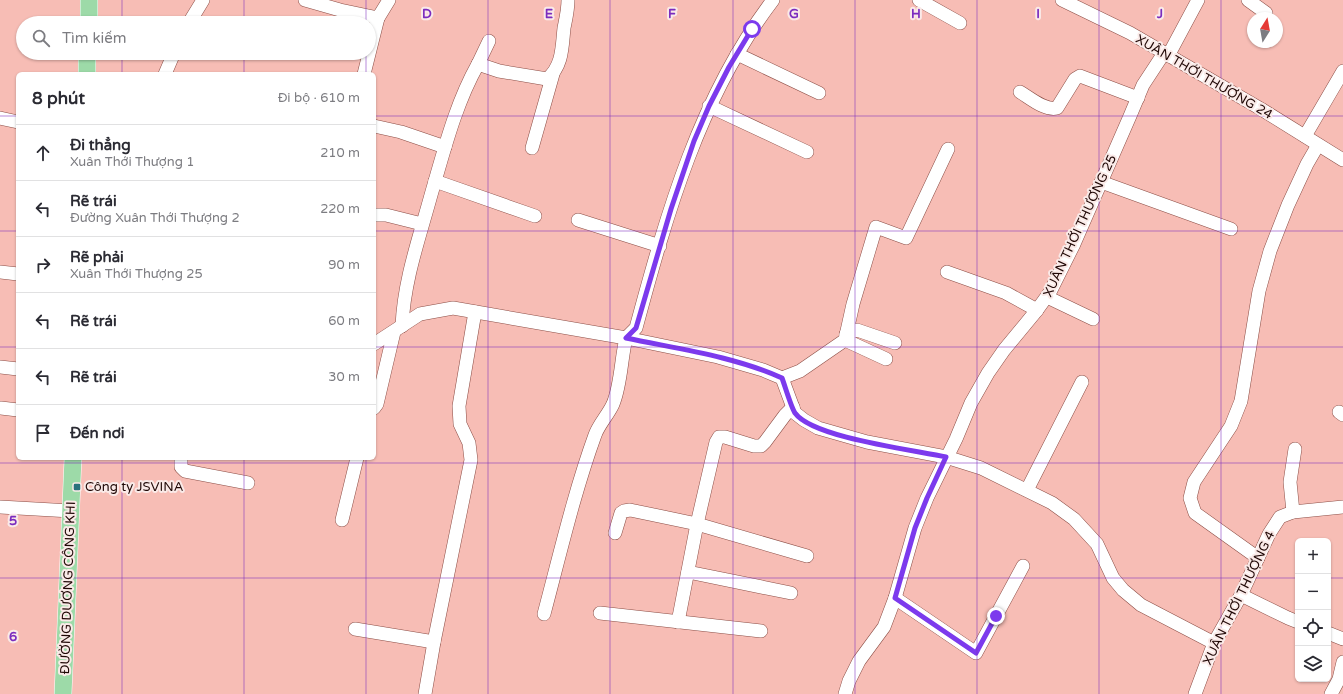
<!DOCTYPE html>
<html lang="vi">
<meta charset="utf-8">
<style>
body{margin:0;font-family:"Varela Round",sans-serif;background:#f2f2f3;color:#2b2b33}
.controls{position:absolute;right:12px;bottom:12px;display:grid;overflow:hidden;border-radius:6px;box-shadow:0 1px 3px #0004}
.controls button{width:36px;height:36px;display:grid;place-items:center;padding:0;border:0;border-bottom:1px solid #e1e1e2;background:#fff;color:#2b2b33;font:20px sans-serif}
.compass{position:absolute;left:1247px;top:12px;width:36px;height:36px;border-radius:50%;background:#fff;box-shadow:0 1px 3px #0004;rotate:11deg}
.stop{position:absolute;width:12px;height:12px;margin:-9px;border:3px solid #7c3aed;border-radius:50%;background:#fff}
.stop.end{background:#7c3aed;border-color:#fff;box-shadow:0 1px 4px #0008}
.list{margin:0;padding:0;list-style:none}
h2{display:flex;justify-content:space-between;align-items:center;height:52px;margin:0;padding:0 16px;font-size:17px}
h2 small{font-size:13px;font-weight:400;color:#7c7c81}
.list li{display:grid;grid-template-columns:26px 1fr auto;gap:12px;align-items:center;box-sizing:border-box;height:56px;padding:0 16px;border-top:1px solid #e1e1e2}
.list b{display:block;font-size:15px;white-space:nowrap}
.list p{margin:0;font-size:13px;white-space:nowrap;color:#7c7c81}
.list em{font-size:13px;font-style:normal;color:#7c7c81}
.icon{flex:none;width:22px;height:22px;fill:none;stroke:currentColor;stroke-width:2;stroke-linecap:round;stroke-linejoin:round}
.map{position:relative;flex:none;width:1343px;height:694px;overflow:hidden}
.search{position:absolute;background:#fff;box-shadow:0 1px 3px #0004;left:16px;top:16px;width:360px;height:44px;display:flex;align-items:center;gap:10px;box-sizing:border-box;padding:0 14px;border-radius:22px;color:#7c7c81;font-size:15px}
.panel{position:absolute;background:#fff;box-shadow:0 1px 3px #0004;left:16px;top:72px;width:360px;height:388px;border-radius:6px}
.map>svg:first-child{display:block}
</style>
<div class="map">
<svg width="1343" height="694" viewBox="0 0 1343 694">
<rect width="100%" height="100%" fill="#f7bdb5"/>
<g fill="none" stroke-linecap="round" stroke-linejoin="round">
<defs>
<g id="minor">
<path d="M305 0 340 10 378 18 389 0"/>
<path d="M919 0 960 23"/>
<path d="M1062 0 1130 33 1261 109 1343 160"/>
<path d="M1248 0 1266 13"/>
<path d="M189 23 203 0"/>
<path d="M737 54 819 93"/>
<path d="M1168 56 1198 0"/>
<path d="M478 64 489 41"/>
<path d="M165 74 174 53"/>
<path d="M364 74 378 18"/>
<path d="M1020 92C1030 98 1045 111 1057 108L1075 79 1080 76 1138 98"/>
<path d="M709 106 807 152"/>
<path d="M0 118 18 122"/>
<path d="M374 126 401 132 445 147"/>
<path d="M1305 136 1343 71"/>
<path d="M532 148 553 74"/>
<path d="M435 181 535 216"/>
<path d="M1101 182 1231 229"/>
<path d="M374 215H386L422 224"/>
<path d="M578 220 660 246"/>
<path d="M0 272 18 274"/>
<path d="M947 272 1006 293 1037 310"/>
<path d="M1047 297 1093 319"/>
<path d="M402 326C404 280 419 239 431 195 444 151 455 105 478 64L499 71 547 79C563 66 562 46 564 28 566 18 568 10 568 0"/>
<path d="M846 334 857 330 895 343"/>
<path d="M626 338 636 328C667 213 700 96 773 0"/>
<path d="M845 340 886 359"/>
<path d="M374 344 420 314 453 308 626 338 718 357 763 370 782 378 795 413 804 420 818 428 867 442 946 457 981 468 1052 503 1074 519 1097 544 1113 578 1123 590 1141 605 1214 643"/>
<path d="M0 367 18 369"/>
<path d="M782 378 800 371 845 340 853 304 876 227 906 238 948 149"/>
<path d="M1 408 18 410"/>
<path d="M374 408 377 404 394 332"/>
<path d="M1339 412 1343 415"/>
<path d="M181 458V467L185 471 248 483"/>
<path d="M1027 490 1082 382"/>
<path d="M0 507 71 511"/>
<path d="M1293 512 1290 482 1295 449"/>
<path d="M342 520 357 458"/>
<path d="M615 533 621 513 624 511 630 510 697 524 807 556"/>
<path d="M1258 558 1195 513 1190 498 1194 482 1231 426 1241 401 1259 291 1270 251 1288 205 1307 164 1318 145"/>
<path d="M688 572 791 593"/>
<path d="M1241 595 1288 618 1298 622"/>
<path d="M895 598 976 653 1023 566"/>
<path d="M600 613 761 631"/>
<path d="M544 614C560 554 574 493 595 435 599 424 608 415 613 404 621 385 621 359 626 338"/>
<path d="M678 622 697 524 716 442 719 437H725L754 446H761L765 442 785 415 793 407"/>
<path d="M355 629 434 642"/>
<path d="M1328 633 1343 639"/>
<path d="M425 694 434 642 471 460 469 443 460 424 459 406 475 312"/>
<path d="M845 694 849 681 859 661 884 627 895 598 915 528 927 498 956 439 971 403 988 373 1004 350 1037 310 1050 292 1074 244 1130 116 1143 85 1164 53"/>
<path d="M1195 694 1214 643 1241 595 1269 534 1280 517 1293 512 1343 507"/>
<path d="M1331 694 1339 679 1343 662"/>
</g>
<g id="major">
<path d="M89 23V0"/>
<path d="M87 74V53"/>
<path d="M63 694 73 458"/>
</g>
</defs>
<!-- minor casing -->
<use href="#minor" stroke="#8c4e46" stroke-width="14"/>
<!-- major casing -->
<use href="#major" stroke="#fff" stroke-width="18"/>
<!-- minor -->
<use href="#minor" stroke="#fff" stroke-width="13"/>
<!-- major -->
<use href="#major" stroke="#9ddaa8" stroke-width="17"/>
</g>
<g fill="none" stroke-linecap="round" stroke-linejoin="round">
<!-- route -->
<path stroke="#7c3aed" stroke-width="5" d="M752 29 729 67 709 106 694 141 671 209 636 328 626 338C678 349 733 356 782 378 785 386 791 407 795 413 813 438 914 450 946 457L927 498 915 528 895 598 976 653 996 616"/>
</g>
<!-- grid -->
<path fill="none" stroke="#7b2cbf" stroke-width="1" stroke-opacity="0.55" d="M122 0V23M244 0V23M366 0V23M488 0V694M610 0V694M733 0V694M855 0V694M977 0V694M1099 0V694M1221 0V694M122 53V74M244 53V74M366 53V74M0 116H18M374 116H1343M0 231H18M374 231H1343M0 347H18M374 347H1343M122 458V694M244 458V694M366 458V694M0 463H1343M0 578H1298M1328 578H1343"/>
<!-- markers -->
<rect fill="#2a727c" stroke="#faeae8" stroke-width="1.5" x="73" y="483" width="8" height="8" rx="2"/>
<g text-anchor="middle" dominant-baseline="central" stroke-width="4" stroke-linejoin="round" paint-order="stroke">
<!-- street labels -->
<g font-size="13" fill="#1f0705" stroke="#faeae8">
<text transform="translate(1204 77) rotate(30)">XUÂN THỚI THƯỢNG 24</text>
<text transform="translate(1080 226) rotate(-65)">XUÂN THỚI THƯỢNG 25</text>
<text transform="translate(68 588) rotate(-88)">ĐƯỜNG DƯƠNG CÔNG KHI</text>
<text transform="translate(1239 598) rotate(-64)">XUÂN THỚI THƯỢNG 4</text>
</g>
<!-- poi labels -->
<g font-size="13" fill="#1f0705" stroke="#faeae8" text-anchor="start">
<text x="85" y="487">Công ty JSVINA</text>
</g>
</g>
<g font-size="13" text-anchor="middle" font-weight="bold" fill="#7b2cbf" stroke="#faeae8" stroke-width="4" stroke-linejoin="round" paint-order="stroke">
<text x="427" y="18">D</text>
<text x="549" y="18">E</text>
<text x="672" y="18">F</text>
<text x="794" y="18">G</text>
<text x="916" y="18">H</text>
<text x="1038" y="18">I</text>
<text x="1160" y="18">J</text>
<text x="13" y="525">5</text>
<text x="13" y="641">6</text>
</g>
</svg>
<div class="controls">
<button>+</button>
<button>−</button>
<button><svg class="icon" aria-label="locate" viewBox="0 0 24 24"><circle cx="12" cy="12" r="6"/><path d="M12 2v4M12 18v4M2 12h4M18 12h4"/></svg></button>
<button><svg class="icon" aria-label="layers" viewBox="0 0 24 24"><path d="M12 4l9 5-9 5-9-5zM3 14l9 5 9-5"/></svg></button>
</div>
<svg class="compass" viewBox="-18 -18 36 36"><path d="M0-13l5 13h-10z" fill="#e53935"/><path d="M0 13l5-13h-10z" fill="#7c7c81"/></svg>
<div class="stop" style="left:752px;top:29px"></div>
<div class="stop end" style="left:996px;top:616px"></div>
<div class="search"><svg class="icon" aria-label="search" viewBox="0 0 24 24"><circle cx="10" cy="10" r="6"/><path d="M15 15l6 6"/></svg>Tìm kiếm</div>
<section class="panel">
<h2>8 phút<small>Đi bộ · 610 m</small></h2>
<ul class="list">
<li><svg class="icon" aria-label="ahead" viewBox="0 0 24 24"><path d="M12 20V5M6 11l6-6 6 6"/></svg><div><b>Đi thẳng</b><p>Xuân Thới Thượng 1</p></div><em>210 m</em></li>
<li><svg class="icon" aria-label="left" viewBox="0 0 24 24"><path d="M17 20v-9H6M10 6l-5 5 5 5"/></svg><div><b>Rẽ trái</b><p>Đường Xuân Thới Thượng 2</p></div><em>220 m</em></li>
<li><svg class="icon" aria-label="right" viewBox="0 0 24 24"><path d="M7 20v-9h11M14 6l5 5-5 5"/></svg><div><b>Rẽ phải</b><p>Xuân Thới Thượng 25</p></div><em>90 m</em></li>
<li><svg class="icon" aria-label="left" viewBox="0 0 24 24"><path d="M17 20v-9H6M10 6l-5 5 5 5"/></svg><div><b>Rẽ trái</b></div><em>60 m</em></li>
<li><svg class="icon" aria-label="left" viewBox="0 0 24 24"><path d="M17 20v-9H6M10 6l-5 5 5 5"/></svg><div><b>Rẽ trái</b></div><em>30 m</em></li>
<li><svg class="icon" aria-label="arrive" viewBox="0 0 24 24"><path d="M6 21V4h12l-3 4 3 4H6"/></svg><div><b>Đến nơi</b></div></li>
</ul>
</section>
</div>
